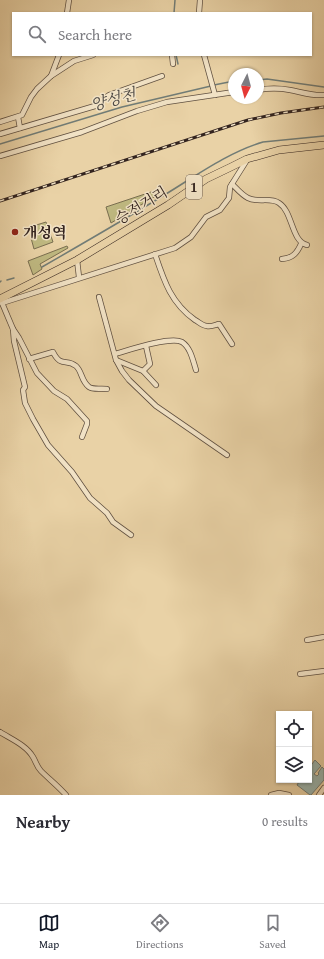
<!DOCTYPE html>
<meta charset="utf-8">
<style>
body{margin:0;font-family:"Gentium Book Plus","Noto Serif KR",serif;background:#f7f7f7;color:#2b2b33}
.controls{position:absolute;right:12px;bottom:12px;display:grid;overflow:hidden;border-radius:0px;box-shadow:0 1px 3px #0004}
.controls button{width:36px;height:36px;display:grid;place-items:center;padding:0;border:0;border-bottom:1px solid #e1e1e2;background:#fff;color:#2b2b33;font:20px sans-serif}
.compass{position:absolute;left:228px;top:68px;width:36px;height:36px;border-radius:50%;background:#fff;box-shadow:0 1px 3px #0004;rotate:186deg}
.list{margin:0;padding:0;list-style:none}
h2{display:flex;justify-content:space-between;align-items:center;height:52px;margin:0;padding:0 16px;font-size:17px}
h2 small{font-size:13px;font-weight:400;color:#7c7c81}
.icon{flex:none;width:22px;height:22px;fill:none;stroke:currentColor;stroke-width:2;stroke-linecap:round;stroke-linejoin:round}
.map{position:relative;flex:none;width:324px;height:795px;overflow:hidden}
.search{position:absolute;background:#fff;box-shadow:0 1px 3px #0004;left:12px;right:12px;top:12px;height:44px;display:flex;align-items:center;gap:10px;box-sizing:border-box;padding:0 14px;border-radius:0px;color:#7c7c81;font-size:15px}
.sheet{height:108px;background:#fff}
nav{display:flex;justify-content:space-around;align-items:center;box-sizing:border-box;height:56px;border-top:1px solid #e1e1e2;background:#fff;font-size:11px;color:#7c7c81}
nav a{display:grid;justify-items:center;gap:2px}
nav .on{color:#111827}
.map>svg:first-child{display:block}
</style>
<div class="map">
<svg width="324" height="795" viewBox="0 0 324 795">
<rect width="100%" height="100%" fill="#e9d2a6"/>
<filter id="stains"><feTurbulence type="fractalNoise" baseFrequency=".005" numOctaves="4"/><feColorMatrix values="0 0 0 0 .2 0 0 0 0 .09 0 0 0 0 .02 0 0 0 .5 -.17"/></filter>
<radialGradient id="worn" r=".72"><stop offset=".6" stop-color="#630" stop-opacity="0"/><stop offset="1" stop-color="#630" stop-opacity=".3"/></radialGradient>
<!-- green -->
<g fill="#bfb981" stroke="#796e50">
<path d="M163 188 164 191 111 223 106 207Z"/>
<path d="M46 222 53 242 34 249 31 238 32 235 30 227Z"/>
<path d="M67 246 68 248 40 264 42 269 33 275 28 261Z"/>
</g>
<!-- water -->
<path fill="#9ab6b0" stroke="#717c76" d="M315 760 321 766 314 774 317 776 319 774 318 773 322 767 324 769V780L311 795H310L297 785 300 780H309V768Z"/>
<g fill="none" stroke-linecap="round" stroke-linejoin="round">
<!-- stream -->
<g stroke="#717c76" stroke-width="1.5">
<path d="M174 13 175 0"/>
<path d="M176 55 178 64"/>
<path d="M258 80 267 79 324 87"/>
<path d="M214 85 234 81"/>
<path d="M0 144 122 107 211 86"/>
<path d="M42 267C82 244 122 221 161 197 193 178 226 153 263 142L324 136"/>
<path d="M7 280 14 278"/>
<path d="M0 282 1 281"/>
</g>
<defs>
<g id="street">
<path d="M67 13 69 0"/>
<path d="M199 13 200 0"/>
<path d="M172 55 173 64"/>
<path d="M204 55 215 95"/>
<path d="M51 76 59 55"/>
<path d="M258 90C269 88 279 88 290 90 301 92 312 96 324 95"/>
<path d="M18 117 20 128"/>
<path d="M0 122 22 115 31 97 37 89 51 76 74 61 93 55"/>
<path d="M0 134 95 106 109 95 162 76"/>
<path d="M0 156 82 132 137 111 167 102 234 92"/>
<path d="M232 184C237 189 242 195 248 198 258 203 270 197 279 203 293 212 291 241 307 245"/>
<path d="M155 254C164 281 171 303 195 320 199 322 202 326 207 326 211 327 215 325 219 324L232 344"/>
<path d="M282 259C293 258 297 253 301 244"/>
<path d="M77 260 79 277"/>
<path d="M99 297 116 360 122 371 129 380 156 406 227 455"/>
<path d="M3 298 2 303 175 248 191 237 206 217 220 210 229 198 230 187 247 160"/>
<path d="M2 303 13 329 19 338 37 373 54 391 67 399 87 421V424L82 437"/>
<path d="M13 329 14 341 25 387 23 390 25 403 33 419 48 445 72 472 90 498 107 513 113 522 131 535"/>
<path d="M115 354C129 350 170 336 182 342 191 348 193 361 196 370"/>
<path d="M29 359 53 352C61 368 66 358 76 366 82 371 81 381 89 387 93 390 102 388 107 389"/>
<path d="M116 360 143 371 156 385"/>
<path d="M143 371 150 364 146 346"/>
<path d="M307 640 324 637"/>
<path d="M300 674 324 671"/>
<path d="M0 732C11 739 26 745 33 757 36 762 37 767 41 771 49 779 58 786 66 795"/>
<path d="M271 795 279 793 289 795"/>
<path d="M319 795 324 788"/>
</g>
<path id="primary" d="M0 299 77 260 168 205 206 179 231 167 247 159 279 150 324 145"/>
</defs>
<!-- street casing -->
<use href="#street" stroke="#605041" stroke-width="6"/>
<!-- primary casing -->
<use href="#primary" stroke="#33241f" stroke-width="8"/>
<!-- street -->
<use href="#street" stroke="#f1e2c5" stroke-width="4.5"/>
<!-- primary -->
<use href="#primary" stroke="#e9d2a6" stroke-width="7"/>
<defs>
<path id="rail" d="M0 201 248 120 281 113 324 107"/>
</defs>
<!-- rail casing -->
<use href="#rail" stroke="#33241f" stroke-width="3"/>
<!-- rail -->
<use href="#rail" stroke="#f1e2c5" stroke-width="1.5" stroke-dasharray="4.5" stroke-linecap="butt"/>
</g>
<!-- markers -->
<circle fill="#8f2418" stroke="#f1e2c5" stroke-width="1.5" cx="15" cy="232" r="4"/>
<g text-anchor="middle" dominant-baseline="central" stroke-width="3" stroke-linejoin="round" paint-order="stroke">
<!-- shield labels -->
<rect fill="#f1e2c5" stroke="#6c5d51" stroke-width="1" x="186" y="175" width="16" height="24" rx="3"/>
<g font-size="14" font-weight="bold" fill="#33241f">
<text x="194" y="187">1</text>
</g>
<!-- street labels -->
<g font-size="15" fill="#33241f" stroke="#f1e2c5">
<text transform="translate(141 205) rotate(-31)">승전거리</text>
</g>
<!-- poi labels -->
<g font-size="15" font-weight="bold" fill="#33241f" stroke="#f1e2c5" text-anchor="start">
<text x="23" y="232">개성역</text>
</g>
<!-- water labels -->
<g font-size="16" font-style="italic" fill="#4d4843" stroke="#f1e2c5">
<text transform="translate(113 99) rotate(-15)">양성천</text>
</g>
</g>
<rect width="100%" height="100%" filter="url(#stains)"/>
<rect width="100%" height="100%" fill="url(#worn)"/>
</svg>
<div class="controls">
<button><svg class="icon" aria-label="locate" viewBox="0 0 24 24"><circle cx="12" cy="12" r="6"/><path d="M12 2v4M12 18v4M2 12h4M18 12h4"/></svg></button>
<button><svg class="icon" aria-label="layers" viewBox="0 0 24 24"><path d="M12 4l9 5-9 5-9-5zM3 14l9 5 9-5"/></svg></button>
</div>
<svg class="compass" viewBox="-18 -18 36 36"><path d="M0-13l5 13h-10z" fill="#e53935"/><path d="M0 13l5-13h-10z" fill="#7c7c81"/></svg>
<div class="search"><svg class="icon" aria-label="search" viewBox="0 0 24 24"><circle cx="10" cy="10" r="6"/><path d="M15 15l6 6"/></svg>Search here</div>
</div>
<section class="sheet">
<h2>Nearby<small>0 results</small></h2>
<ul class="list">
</ul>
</section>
<nav>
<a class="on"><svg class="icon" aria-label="map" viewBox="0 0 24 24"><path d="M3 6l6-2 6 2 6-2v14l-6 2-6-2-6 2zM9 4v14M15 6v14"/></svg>Map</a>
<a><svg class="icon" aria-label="directions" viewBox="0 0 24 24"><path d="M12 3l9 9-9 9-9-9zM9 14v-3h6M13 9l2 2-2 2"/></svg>Directions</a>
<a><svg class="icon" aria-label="saved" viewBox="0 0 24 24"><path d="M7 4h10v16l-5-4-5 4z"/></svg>Saved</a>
</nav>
